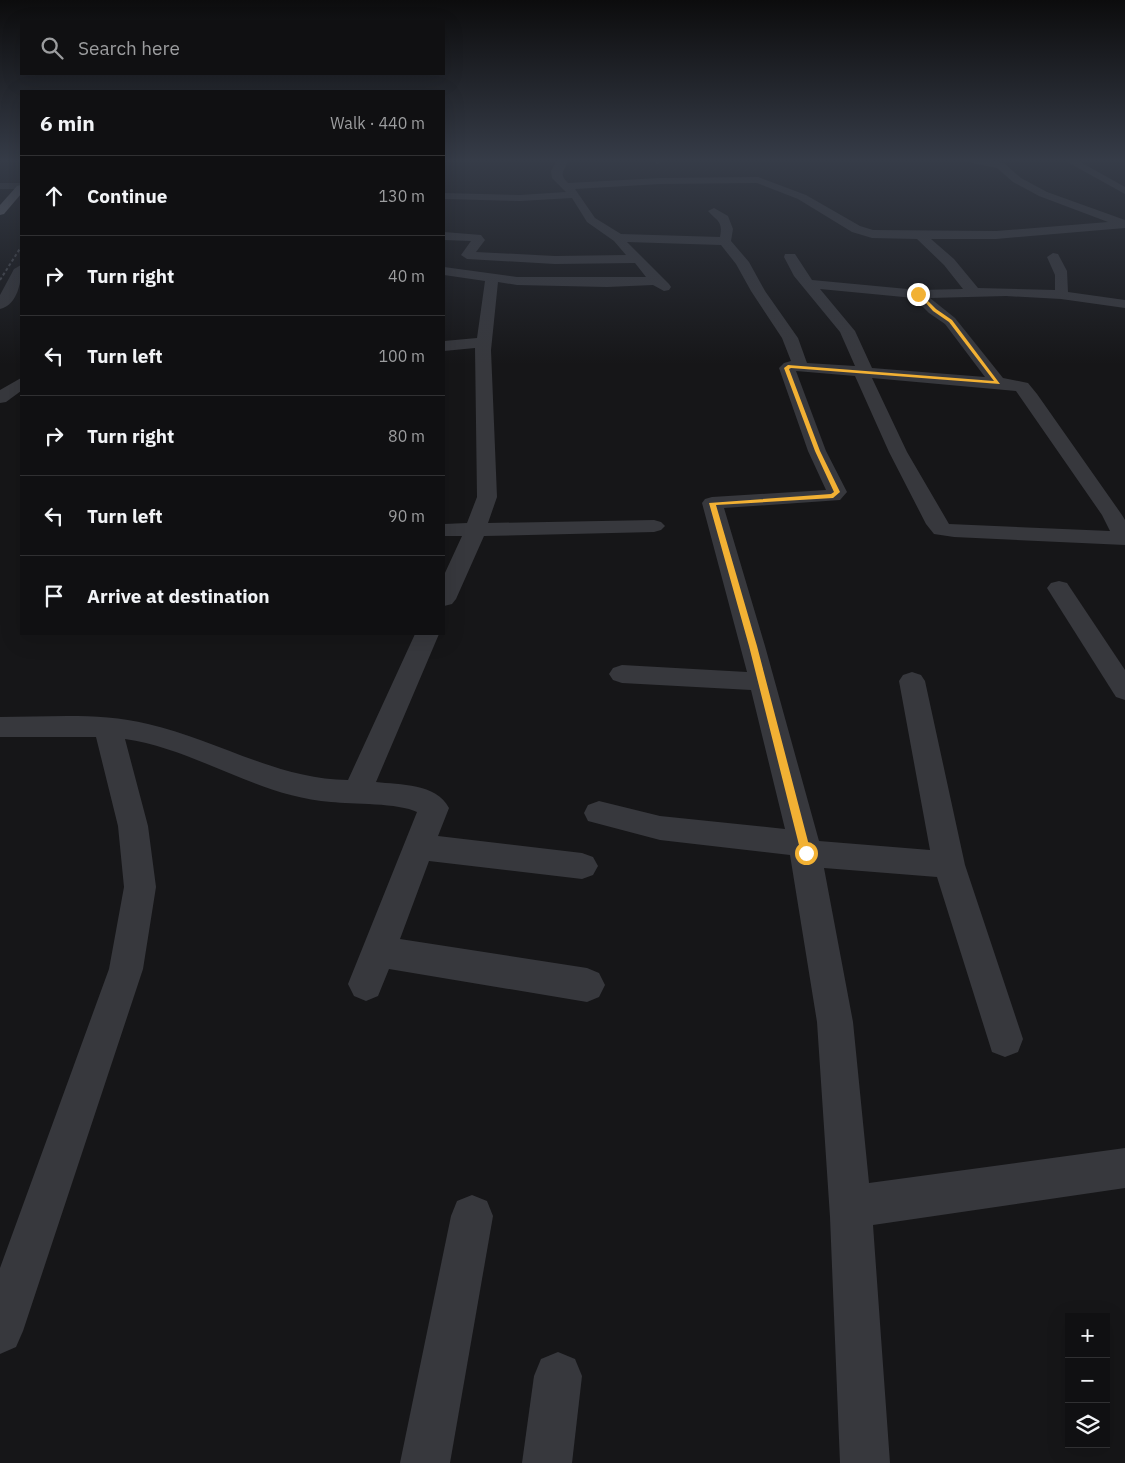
<!DOCTYPE html>
<meta charset="utf-8">
<style>
body{margin:0;font-family:"IBM Plex Sans",sans-serif;background:#1e1e20;color:#f1f3f6}
.controls{position:absolute;right:15px;bottom:15px;display:grid;overflow:hidden;border-radius:0px;box-shadow:0 5px 20px #0002}
.controls button{width:45px;height:45px;display:grid;place-items:center;padding:0;border:0;border-bottom:1px solid #303032;background:#101012;color:#f1f3f6;font:25px sans-serif}
.stop{position:absolute;width:15px;height:15px;margin:-11px;border:4px solid #f2b134;border-radius:50%;background:#fff}
.stop.end{background:#f2b134;border-color:#fff;box-shadow:0 1px 5px #0008}
.list{margin:0;padding:0;list-style:none}
h2{display:flex;justify-content:space-between;align-items:center;height:65px;margin:0;padding:0 20px;font-size:21px}
h2 small{font-size:16px;font-weight:400;color:#9c9d9f}
.list li{display:grid;grid-template-columns:32px 1fr auto;gap:15px;align-items:center;box-sizing:border-box;height:80px;padding:0 20px;border-top:1px solid #303032}
.list b{display:block;font-size:19px;white-space:nowrap}
.list em{font-size:16px;font-style:normal;color:#9c9d9f}
.icon{flex:none;width:28px;height:28px;fill:none;stroke:currentColor;stroke-width:2;stroke-linecap:round;stroke-linejoin:round}
.map{position:relative;flex:none;width:1125px;height:1463px;overflow:hidden}
.search{position:absolute;background:#101012;box-shadow:0 5px 20px #0002;left:20px;top:20px;width:425px;height:55px;display:flex;align-items:center;gap:12px;box-sizing:border-box;padding:0 18px;border-radius:0px;color:#9c9d9f;font-size:19px}
.panel{position:absolute;background:#101012;box-shadow:0 5px 20px #0002;left:20px;top:90px;width:425px;height:545px;border-radius:0px}
.map>svg:first-child{display:block}
</style>
<div class="map">
<svg width="1125" height="1463" viewBox="0 0 1125 1463">
<rect width="100%" height="100%" fill="#161618"/>
<g fill="none" stroke-linecap="round" stroke-linejoin="round">
<!-- street -->
<g fill="#37383d" fill-rule="evenodd">
<path d="M558 159H568C566 171 557 172 568 183L660 178 758 177 806 195 860 226 873 230 996 231 1108 222 1039 196 1013 182 997 168 953 159H991L1005 164 1021 178 1047 192 1125 220V228L996 239H931L954 259 978 288 1055 290V275L1047 257 1053 253 1058 254 1067 271 1068 292 1125 300V308L1061 299 1006 296 930 298 955 318 1003 378 1028 383 1037 394 1122 515 1125 520V545L954 537 934 534 926 524 889 452 855 376 796 371 826 451 847 492 840 500 724 508 765 646 819 841 930 850 899 681 903 675 912 672 921 675 925 681 965 865 1023 1039 1018 1052 1005 1057 992 1052 937 877 824 868 853 1022 869 1183 1125 1148V1188L873 1225 890 1463H840L830 1217 817 1022 790 855 660 840 588 821 584 813 588 805 599 801 660 816 785 829 751 690 622 683 613 680 609 674 613 668 622 665 747 672 702 503 705 499 712 497 826 490 808 451 779 368 784 363 791 361 782 338 751 291 736 264 721 245 627 242 669 284 671 287 669 290 664 291 653 285 607 287 517 285 498 282 491 350 497 497 488 523 654 520 661 522 665 526 661 530 654 532 484 536 456 599 452 604 444 606V575L462 536H444V524L467 523 477 497 475 348 444 351V341L477 338 485 281 444 275V267L517 277H646L635 263 555 264 467 259 461 255 471 241 444 240V232L481 235 485 240 476 252 555 256 626 255 614 241 587 222 572 198 520 201 444 199V193L520 195 566 192 552 178 551 171ZM757 183 798 199 852 232 872 238 917 239 944 265 963 289 918 290 812 280 795 254H785L784 257 794 276 840 332 855 366 807 363 798 338 765 291 749 262 731 241 733 229 728 216 714 208 708 211C718 222 723 221 720 237L621 234 595 218 575 189 660 184ZM820 289 914 298 929 313 945 324 985 377 872 368 855 331ZM872 378 1016 391 1102 515 1110 531 949 524 907 452Z"/>
<path d="M647 159H661L662 161 657 164Z"/>
<path d="M1062 159H1075L1125 187V194Z"/>
<rect x="0" y="183" width="21" height="6"/>
<path d="M21 265C22 280 18 305 0 309V295L14 269Z"/>
<path d="M21 378V391L6 402 0 403V390Z"/>
<path d="M1059 581 1067 583 1125 670V700L1116 697 1047 588 1051 583Z"/>
<path d="M415 634H439L376 782C400 785 436 783 449 808L438 836 582 853 593 857 598 866 593 875 582 879 429 861 400 939 587 968 599 973 605 985 599 997 587 1002 389 969 378 996 366 1001 354 996 348 984 417 812C399 803 352 804 331 802 258 797 196 749 125 739L148 826 156 887 143 969 23 1331 16 1347 0 1354V1268L109 969 124 887 118 826 96 737H0V717C49 717 99 712 148 724 215 739 276 779 348 780Z"/>
<path d="M472 1195 487 1201 493 1216 450 1463H400L451 1216 457 1201Z"/>
<path d="M558 1352 575 1359 582 1376 572 1463H522L534 1376 541 1359Z"/>
</g>
<!-- highway -->
<path fill="#63666e" fill-rule="evenodd" d="M21 185V194L4 214 0 215V205L17 186Z"/>
<!-- rail -->
<path stroke="#4a4c52" stroke-width="2" stroke-dasharray="3 2.5" stroke-linecap="butt" d="M0 280 21 247"/>
</g>
<!-- sky -->
<linearGradient id="sky" x2="0" y2="1"><stop stop-color="#0c0c0d"/><stop offset="0.44" stop-color="#363c48"/><stop offset="1" stop-color="#363c48" stop-opacity="0"/></linearGradient>
<rect width="1125" height="364" fill="url(#sky)"/>
<!-- route -->
<path fill="#f2b134" d="M917 293H920L936 309 952 320 1000 384 791 368 789 369 820 451 840 492 833 498 716 505 757 646 811 853 806 856 801 853 749 646 709 503 831 494 834 492 815 451 784 368 788 365 994 381 949 322 933 311Z"/>
</svg>
<div class="controls">
<button>+</button>
<button>−</button>
<button><svg class="icon" aria-label="layers" viewBox="0 0 24 24"><path d="M12 4l9 5-9 5-9-5zM3 14l9 5 9-5"/></svg></button>
</div>
<div class="stop" style="left:806px;top:853px"></div>
<div class="stop end" style="left:918px;top:294px"></div>
<div class="search"><svg class="icon" aria-label="search" viewBox="0 0 24 24"><circle cx="10" cy="10" r="6"/><path d="M15 15l6 6"/></svg>Search here</div>
<section class="panel">
<h2>6 min<small>Walk · 440 m</small></h2>
<ul class="list">
<li><svg class="icon" aria-label="ahead" viewBox="0 0 24 24"><path d="M12 20V5M6 11l6-6 6 6"/></svg><div><b>Continue</b></div><em>130 m</em></li>
<li><svg class="icon" aria-label="right" viewBox="0 0 24 24"><path d="M7 20v-9h11M14 6l5 5-5 5"/></svg><div><b>Turn right</b></div><em>40 m</em></li>
<li><svg class="icon" aria-label="left" viewBox="0 0 24 24"><path d="M17 20v-9H6M10 6l-5 5 5 5"/></svg><div><b>Turn left</b></div><em>100 m</em></li>
<li><svg class="icon" aria-label="right" viewBox="0 0 24 24"><path d="M7 20v-9h11M14 6l5 5-5 5"/></svg><div><b>Turn right</b></div><em>80 m</em></li>
<li><svg class="icon" aria-label="left" viewBox="0 0 24 24"><path d="M17 20v-9H6M10 6l-5 5 5 5"/></svg><div><b>Turn left</b></div><em>90 m</em></li>
<li><svg class="icon" aria-label="arrive" viewBox="0 0 24 24"><path d="M6 21V4h12l-3 4 3 4H6"/></svg><div><b>Arrive at destination</b></div></li>
</ul>
</section>
</div>
